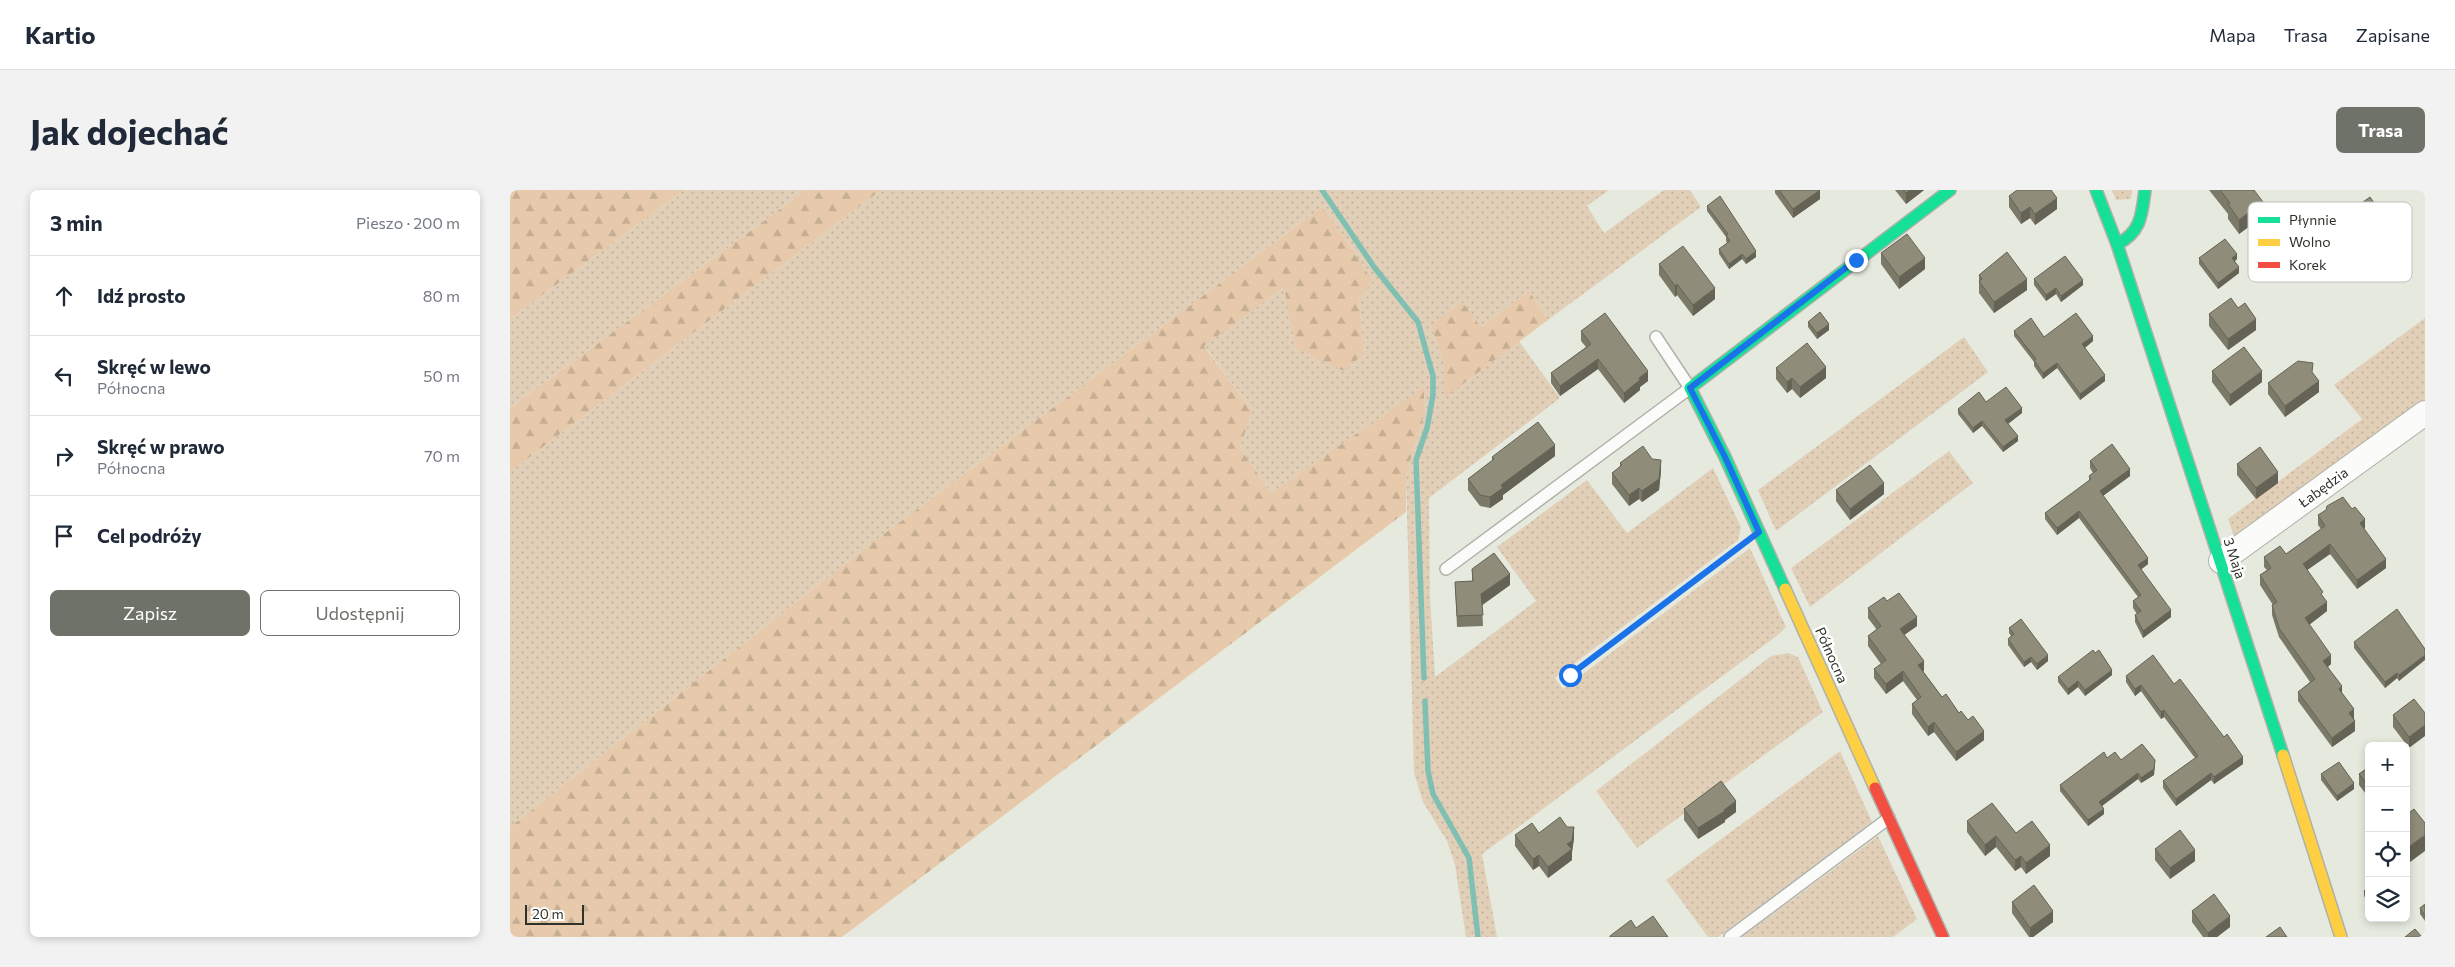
<!DOCTYPE html>
<html lang="pl">
<meta charset="utf-8">
<style>
body{margin:0;font-family:Commissioner,sans-serif;background:#f2f2f3;color:#1f2937}
.controls{position:absolute;right:15px;bottom:15px;display:grid;overflow:hidden;border-radius:8px;box-shadow:0 2px 8px #0003}
.controls button{width:45px;height:45px;display:grid;place-items:center;padding:0;border:0;border-bottom:1px solid #e0e1e3;background:#fff;color:#1f2937;font:25px sans-serif}
.scale{position:absolute;left:15px;bottom:12px;width:59px;box-sizing:border-box;padding-left:5px;border:2px solid #2f322a;border-top:0;font-size:14px;line-height:18px;white-space:nowrap;color:#2f322a;-webkit-text-stroke:4px #fff;paint-order:stroke}
.stop{position:absolute;width:15px;height:15px;margin:-11px;border:4px solid #1a73e8;border-radius:50%;background:#fff}
.stop.end{background:#1a73e8;border-color:#fff;box-shadow:0 1px 5px #0008}
.list{margin:0;padding:0;list-style:none}
h2{display:flex;justify-content:space-between;align-items:center;height:65px;margin:0;padding:0 20px;font-size:21px}
h2 small{font-size:16px;font-weight:400;color:#747a83}
.list li{display:grid;grid-template-columns:32px 1fr auto;gap:15px;align-items:center;box-sizing:border-box;height:80px;padding:0 20px;border-top:1px solid #e0e1e3}
.list b{display:block;font-size:19px;white-space:nowrap}
.list p{margin:0;font-size:16px;white-space:nowrap;color:#747a83}
.list em{font-size:16px;font-style:normal;color:#747a83}
.actions{display:flex;gap:10px;padding:15px 20px}
.actions a{flex:1;padding:11px 0;border:1px solid #6f7269;border-radius:8px;text-align:center;font-size:18px;color:#6f7269}
.actions .main{background:#6f7269;color:#fff}
.icon{flex:none;width:28px;height:28px;fill:none;stroke:currentColor;stroke-width:2;stroke-linecap:round;stroke-linejoin:round}
.map{position:relative;flex:none;width:1915px;height:747px;overflow:hidden;border-radius:8px}
header{display:flex;align-items:center;gap:30px;box-sizing:border-box;height:70px;padding:0 25px;background:#fff;border-bottom:1px solid #e0e1e3}
header strong{font-size:24px}
nav{display:flex;gap:28px;margin-inline-start:auto;font-size:18px}
.intro{display:flex;align-items:center;justify-content:space-between;box-sizing:border-box;height:120px;padding:0 30px}
h1{margin:0;font-size:35px}
.button{padding:12px 22px;border-radius:8px;background:#6f7269;color:#fff;font-size:18px;font-weight:700}
main{display:flex;gap:30px;padding:0 30px}
aside{flex:1;background:#fff;border-radius:8px;box-shadow:0 2px 8px #0003}
.map>svg:first-child{display:block}
</style>
<header>
<strong>Kartio</strong>
<nav><a>Mapa</a><a>Trasa</a><a>Zapisane</a></nav>
</header>
<div class="intro"><h1>Jak dojechać</h1><a class="button">Trasa</a></div>
<main>
<aside>
<h2>3 min<small>Pieszo · 200 m</small></h2>
<ul class="list">
<li><svg class="icon" aria-label="ahead" viewBox="0 0 24 24"><path d="M12 20V5M6 11l6-6 6 6"/></svg><div><b>Idź prosto</b></div><em>80 m</em></li>
<li><svg class="icon" aria-label="left" viewBox="0 0 24 24"><path d="M17 20v-9H6M10 6l-5 5 5 5"/></svg><div><b>Skręć w lewo</b><p>Północna</p></div><em>50 m</em></li>
<li><svg class="icon" aria-label="right" viewBox="0 0 24 24"><path d="M7 20v-9h11M14 6l5 5-5 5"/></svg><div><b>Skręć w prawo</b><p>Północna</p></div><em>70 m</em></li>
<li><svg class="icon" aria-label="arrive" viewBox="0 0 24 24"><path d="M6 21V4h12l-3 4 3 4H6"/></svg><div><b>Cel podróży</b></div></li>
</ul>
<div class="actions"><a class="main">Zapisz</a><a>Udostępnij</a></div>
</aside>
<div class="map">
<svg width="1915" height="747" viewBox="0 0 1915 747">
<defs>
<pattern id="grass-dots" width="8" height="8" patternUnits="userSpaceOnUse" patternTransform="scale(1.25)"><rect width="8" height="8" fill="#e2cfb8"/><path d="M2 2h.1M6 6h.1" fill="none" stroke="#c2b29e" stroke-width="1.8" stroke-linecap="round"/></pattern>
<pattern id="forest-firs" width="22" height="20" patternUnits="userSpaceOnUse" patternTransform="scale(1.25)"><rect width="22" height="20" fill="#e7caab"/><path d="M5 1l3.5 6h-7zM16 11l3.5 6h-7z" fill="#c6ae93"/></pattern>
</defs>
<rect width="100%" height="100%" fill="#e6eade"/>
<!-- grass -->
<g fill="url(#grass-dots)">
<path d="M174 0H296L0 218V129Z"/>
<path d="M371 0H1099L1077 16 1094 43 1154 0H1180L1191 17 1038 130 1019 101 971 137 921 135 934 174V207L1009 151 1050 208 919 308 920 407 925 487 1026 411 987 357 1077 290 1117 343 1203 278 1231 337 1228 350 1045 488 1053 499 1240 358 1276 437 1268 445 972 664 987 747H956L945 675 937 651 913 612 904 583 896 285 914 226V198L761 303 730 258 742 221 694 155 775 96 854 163 849 109 812 17 363 352 0 637V282Z"/>
<path d="M1602 0H1622L1621 9 1606 10Z"/>
<path d="M1915 128V210L1735 342 1724 346 1718 329 1852 229 1824 195Z"/>
<path d="M1454 147 1478 182 1266 341 1248 300Z"/>
<path d="M1439 261 1463 293 1300 417 1281 378Z"/>
<path d="M1278 463 1288 467 1313 522 1127 658 1086 601 1261 466Z"/>
<path d="M1330 561 1362 632 1208 747H1198L1156 690Z"/>
<path d="M1368 646 1407 729 1383 747H1232Z"/>
</g>
<!-- forest -->
<g fill="url(#forest-firs)">
<path d="M0 0H174L0 129Z"/>
<path d="M296 0H371L0 282V218Z"/>
<path d="M812 17 863 91 849 109 854 163 834 181 786 158 774 97 694 156 742 221 730 258 761 303 914 197V226L896 285V322L332 747H0V637L363 352Z"/>
<path d="M1019 101 1038 130 934 208V174L921 135 952 112 971 137Z"/>
</g>
<g fill="none" stroke-linecap="round" stroke-linejoin="round">
<!-- stream -->
<g stroke="#7fc0b3" stroke-width="5.5">
<path d="M812 0 864 77 908 132 923 186V205L917 238 906 270 914 488"/>
<path d="M915 511 918 581 923 604 959 668 968 747"/>
</g>
<defs>
<g id="lane">
<path d="M936 379 1180 198 1146 147"/>
<path d="M1220 747 1379 628"/>
</g>
<path id="street" d="M1711 371 1915 223"/>
<g id="fast">
<path d="M1586 0 1607 54 1773 565"/>
<path d="M1607 54C1631 43 1632 24 1635 0"/>
<path d="M1275 399 1215 267 1180 198 1440 0"/>
</g>
<g id="slow">
<path d="M1275 399 1365 598"/>
<path d="M1773 565 1831 747"/>
</g>
<path id="jam" d="M1365 598 1433 747"/>
</defs>
<!-- lane casing -->
<use href="#lane" stroke="#aeb2a9" stroke-width="14"/>
<!-- street casing -->
<use href="#street" stroke="#aeb2a9" stroke-width="26"/>
<!-- fast casing -->
<use href="#fast" stroke="#aeb2a9" stroke-width="14"/>
<!-- slow casing -->
<use href="#slow" stroke="#aeb2a9" stroke-width="14"/>
<!-- jam casing -->
<use href="#jam" stroke="#aeb2a9" stroke-width="14"/>
<!-- path -->
<path stroke="#c9cac5" stroke-width="3" stroke-dasharray="2.5 2.5" stroke-linecap="butt" d="M1061 485 1231 356"/>
<!-- lane -->
<use href="#lane" stroke="#fbfcfa" stroke-width="11"/>
<!-- street -->
<use href="#street" stroke="#fbfcfa" stroke-width="24"/>
<!-- fast -->
<use href="#fast" stroke="#16e098" stroke-width="11"/>
<!-- slow -->
<use href="#slow" stroke="#ffcf43" stroke-width="11"/>
<!-- jam -->
<use href="#jam" stroke="#f24e42" stroke-width="11"/>
</g>
<!-- wall -->
<g fill="#7b7968">
<path d="M1265 0H1310V9L1283 28 1265 3Z"/>
<path d="M1385 0H1414L1396 14Z"/>
<path d="M1699 0H1744L1753 26 1729 44 1718 29V24Z"/>
<path d="M1499 6 1547 19 1525 35 1520 28 1511 34 1499 17Z"/>
<path d="M1197 16 1246 67 1236 74 1232 69 1219 79 1209 64V59L1217 53 1216 51V47L1197 21Z"/>
<path d="M1870 26 1875 44 1850 62 1832 38V27Z"/>
<path d="M1371 63 1415 79 1389 99 1371 74Z"/>
<path d="M1689 68 1727 69 1725 71 1729 83 1708 99 1689 74Z"/>
<path d="M1149 74 1205 109 1183 126 1167 105 1165 107 1149 85Z"/>
<path d="M1469 85 1517 100 1484 123 1469 103Z"/>
<path d="M1524 89 1573 95 1551 112 1546 104 1536 111 1524 95Z"/>
<path d="M1699 124 1746 140 1718 160 1699 136Z"/>
<path d="M1298 132 1319 140 1307 149 1298 137Z"/>
<path d="M1071 141 1138 191 1130 197V200L1114 213 1088 179 1050 206 1041 193V183L1076 157 1071 151Z"/>
<path d="M1504 141 1534 147 1583 151 1575 158 1595 191 1570 210 1547 178 1533 189 1524 176V172L1504 146Z"/>
<path d="M1266 178 1316 188 1290 208 1282 199 1277 203 1266 189Z"/>
<path d="M1702 181 1752 192 1720 216 1702 192Z"/>
<path d="M1803 184 1809 202 1775 227 1758 204V193Z"/>
<path d="M1476 212 1512 223 1498 234 1508 251 1493 262 1472 236 1463 243 1448 224V219Z"/>
<path d="M1045 266 993 305V309L980 318 970 316 958 300V289L982 271V267Z"/>
<path d="M1580 271 1620 286 1593 306 1638 374 1631 379 1661 427 1633 448 1625 432V425L1627 424 1623 418V411L1628 407 1569 328 1547 345 1535 329V323L1579 291V286L1583 283 1580 278Z"/>
<path d="M1110 273 1151 281 1149 300 1132 312 1129 309 1119 316 1102 294V283L1110 277Z"/>
<path d="M1727 274 1768 293 1746 309 1727 285Z"/>
<path d="M1326 300 1374 304 1340 330 1326 311Z"/>
<path d="M1808 325 1855 338 1854 339 1876 378 1847 399 1820 364 1797 380 1813 407 1817 421 1799 435 1821 474 1818 477 1832 504 1844 528 1845 541 1822 557 1788 511V502L1800 492 1769 447 1762 425V415H1763L1750 395V385L1757 380 1754 377V367L1776 364 1811 339 1808 335Z"/>
<path d="M962 379 1000 395 972 415 973 436 947 437 945 392 962 391Z"/>
<path d="M1377 411 1407 436 1394 445 1414 481H1413L1432 507 1449 523 1474 550 1446 571 1424 542 1418 546 1402 524V514L1407 510 1393 491 1376 504 1364 488V479L1371 474 1358 456V446L1367 440 1358 428V418Z"/>
<path d="M1499 438 1538 471 1527 480 1521 472 1514 477 1498 455V449L1501 446 1499 443Z"/>
<path d="M1844 452 1915 459 1889 491 1887 488 1875 498 1844 458Z"/>
<path d="M1602 485 1575 506 1568 497 1558 505 1548 492V487Z"/>
<path d="M1616 486 1664 494 1733 574 1704 594 1701 590 1666 616 1653 598V591L1685 568 1654 527 1651 529 1631 501 1625 506 1616 492Z"/>
<path d="M1904 509 1899 558 1883 537V525Z"/>
<path d="M1597 568 1645 575 1644 585 1631 593 1628 589 1592 616 1594 624 1578 636 1550 601V595Z"/>
<path d="M1859 577V608L1849 595V584Z"/>
<path d="M1811 584 1844 599 1827 611 1811 590Z"/>
<path d="M1174 619 1226 622 1215 630V632L1188 649 1174 630Z"/>
<path d="M1457 631 1506 643 1540 666 1516 684 1511 677 1505 681 1486 657 1475 666 1457 642Z"/>
<path d="M1029 643 1064 648 1062 662V670L1038 688 1029 676 1023 680 1005 656V645Z"/>
<path d="M1645 659 1685 671 1660 689 1645 670Z"/>
<path d="M1859 697V713L1854 706V701Z"/>
<path d="M1502 712 1543 732 1523 747H1519L1502 723Z"/>
<path d="M1915 714V731L1910 724V718Z"/>
<path d="M1682 721 1720 737 1707 747H1693L1682 732Z"/>
</g>
<!-- shaded-wall -->
<g fill="#646355">
<path d="M1310 0V9L1283 28V19Z"/>
<path d="M1400 0H1414L1396 14V3Z"/>
<path d="M1547 8V19L1525 35V24Z"/>
<path d="M1753 12V26L1729 44V30Z"/>
<path d="M1520 17V28L1511 34V23Z"/>
<path d="M1875 32V44L1850 62V51Z"/>
<path d="M1246 61V67L1236 74V69Z"/>
<path d="M1232 64V69L1219 79V74Z"/>
<path d="M1727 64V69L1722 73V68Z"/>
<path d="M1415 68V79L1389 99V87Z"/>
<path d="M1729 77V83L1708 99V93Z"/>
<path d="M1517 89V100L1484 123V112Z"/>
<path d="M1573 90V95L1551 112V106Z"/>
<path d="M1167 94V105L1165 107V96Z"/>
<path d="M1205 98V109L1183 126V115Z"/>
<path d="M1546 98V104L1536 111V105Z"/>
<path d="M1746 129V140L1718 160V149Z"/>
<path d="M1319 134V140L1307 149V143Z"/>
<path d="M1583 146V151L1572 160V154Z"/>
<path d="M1088 169V179L1050 206V196Z"/>
<path d="M1547 173V178L1533 189V183Z"/>
<path d="M1316 177V188L1290 208V197Z"/>
<path d="M1138 181V191L1130 197V200L1114 213V203L1129 188Z"/>
<path d="M1752 181V192L1720 216V205Z"/>
<path d="M1595 185V191L1570 210V204Z"/>
<path d="M1282 188V199L1277 203V192Z"/>
<path d="M1809 191V202L1775 227V216Z"/>
<path d="M1512 218V223L1495 236V230Z"/>
<path d="M1472 231V236L1463 243V238Z"/>
<path d="M1508 246V251L1493 262V257Z"/>
<path d="M1045 255V266L993 305V309L980 318V307L991 295Z"/>
<path d="M1151 270V281L1149 300 1132 312V301Z"/>
<path d="M1620 279V286L1590 308V301Z"/>
<path d="M1768 282V293L1746 309V298Z"/>
<path d="M1374 293V304L1340 330V319Z"/>
<path d="M1129 298V309L1119 316V305Z"/>
<path d="M1569 321V328L1547 345V338Z"/>
<path d="M1855 329V338L1850 342V333Z"/>
<path d="M1820 354V364L1793 383V374Z"/>
<path d="M1638 368V374L1628 382V375Z"/>
<path d="M1876 369V378L1847 399V390Z"/>
<path d="M1000 384V395L971 416V404Z"/>
<path d="M1817 412V421L1795 438V428Z"/>
<path d="M1661 420V427L1633 448V441Z"/>
<path d="M1407 427V436L1390 448V439Z"/>
<path d="M1538 465V471L1527 480V474Z"/>
<path d="M1821 465V474L1813 480V471Z"/>
<path d="M1915 465V470L1889 491V485Z"/>
<path d="M1521 467V472L1514 477V472Z"/>
<path d="M1414 471V481L1408 485V475Z"/>
<path d="M1602 480V485L1575 506V500Z"/>
<path d="M1393 481V491L1376 504V494Z"/>
<path d="M1887 483V488L1875 498V492Z"/>
<path d="M1568 491V497L1558 505V499Z"/>
<path d="M1631 495V501L1625 506V499Z"/>
<path d="M1832 496V506L1829 499Z"/>
<path d="M1844 519V528L1839 532V523Z"/>
<path d="M1654 520V527L1651 529V522Z"/>
<path d="M1845 531V541L1822 557V548Z"/>
<path d="M1424 532V542L1418 546V537Z"/>
<path d="M1915 535V546L1899 558V547Z"/>
<path d="M1474 541V550L1446 571V562Z"/>
<path d="M1733 567V574L1704 594V587Z"/>
<path d="M1645 570 1644 585 1631 593V588Z"/>
<path d="M1628 583V589L1589 618V612Z"/>
<path d="M1701 583V590L1666 616V609Z"/>
<path d="M1844 593V599L1827 611V606Z"/>
<path d="M1226 611V622L1215 630V632L1188 649V638Z"/>
<path d="M1594 619V624L1578 636V630Z"/>
<path d="M1064 637V648L1062 662V670L1038 688V677L1057 654Z"/>
<path d="M1915 645V661L1896 675V659Z"/>
<path d="M1486 646V657L1475 666V655Z"/>
<path d="M1540 655V666L1516 684V673Z"/>
<path d="M1685 660V671L1660 689V678Z"/>
<path d="M1029 665V676L1023 680V669Z"/>
<path d="M1511 666V677L1505 681V670Z"/>
<path d="M1543 721V732L1523 747H1520V738Z"/>
<path d="M1720 726V737L1707 747H1698V743Z"/>
<path d="M1873 728H1879L1873 732Z"/>
</g>
<!-- building -->
<g fill="#8f8d79" stroke="#646355">
<path d="M1269 0H1310L1283 19Z"/>
<path d="M1393 0H1400L1396 3Z"/>
<path d="M1507 0H1541L1547 8 1525 24 1520 17 1511 23 1499 6Z"/>
<path d="M1710 0H1744L1753 12 1729 30 1718 14 1720 13Z"/>
<path d="M1210 6 1246 61 1236 69 1232 64 1219 74 1209 59 1220 51 1216 45 1218 44 1197 16Z"/>
<path d="M1860 7 1870 21 1868 23 1875 32 1850 51 1832 27Z"/>
<path d="M1397 44 1415 68 1389 87 1371 63Z"/>
<path d="M1715 49 1727 64 1722 68 1729 77 1708 93 1689 68Z"/>
<path d="M1173 56 1205 98 1183 115 1167 94 1165 96 1149 74Z"/>
<path d="M1497 62 1517 89 1484 112 1469 91 1472 89 1469 85Z"/>
<path d="M1555 66 1573 90 1551 106 1546 98 1536 105 1524 89Z"/>
<path d="M1721 108 1728 118 1735 113 1746 129 1718 149 1699 124Z"/>
<path d="M1310 122 1319 134 1307 143 1298 132Z"/>
<path d="M1095 123 1138 181 1129 188 1130 190 1114 203 1088 169 1050 196 1041 183 1081 154 1071 141Z"/>
<path d="M1566 123 1583 146 1572 154 1595 185 1570 204 1547 173 1533 183 1524 170 1526 169 1504 141 1521 128 1534 147Z"/>
<path d="M1297 153 1316 177 1290 197 1282 188 1277 192 1266 178Z"/>
<path d="M1734 157 1752 181 1720 205 1702 181Z"/>
<path d="M1788 171 1803 173 1802 182 1809 191 1775 216 1758 193Z"/>
<path d="M1496 197 1512 218 1495 230 1508 246 1493 257 1472 231 1463 238 1448 219 1469 202 1476 212Z"/>
<path d="M1028 232 1045 255 991 295 993 298 980 307 970 305 958 289 984 269 982 267Z"/>
<path d="M1602 254 1620 279 1590 301 1638 368 1628 375 1661 420 1633 441 1625 425 1631 421 1623 411 1631 405 1569 321 1547 338 1535 323 1581 289 1579 286 1587 280 1580 271Z"/>
<path d="M1133 256 1142 269 1151 270 1149 289 1132 301 1129 298 1119 305 1102 283 1112 275 1110 273Z"/>
<path d="M1750 257 1768 282 1746 298 1727 274Z"/>
<path d="M1360 275 1374 293 1340 319 1326 300Z"/>
<path d="M1833 307 1842 319 1845 317 1855 329 1850 333 1876 369 1847 390 1820 354 1793 374 1813 402 1811 404 1817 412 1795 428 1821 465 1813 471 1832 496 1829 499 1844 519 1839 523 1845 531 1822 548 1788 502 1805 489 1769 438 1762 415 1767 412 1750 385 1761 378 1754 367 1770 356 1776 364 1815 336 1808 325 1816 320 1817 316Z"/>
<path d="M984 363 1000 384 971 404 973 425 947 426 945 392 963 391 962 379Z"/>
<path d="M1389 403 1407 427 1390 439 1414 471 1408 475 1432 507 1436 504 1449 523 1451 521 1458 530 1463 526 1474 541 1446 562 1424 532 1418 537 1402 514 1411 507 1393 481 1376 494 1364 479 1376 470 1358 446 1371 436 1358 418 1374 407 1377 411Z"/>
<path d="M1887 419 1915 459V465L1889 485 1887 483 1875 492 1844 452Z"/>
<path d="M1511 429 1538 465 1527 474 1521 467 1514 472 1498 449 1504 444 1499 438Z"/>
<path d="M1583 460 1585 463 1589 460 1602 480 1575 500 1568 491 1558 499 1548 487Z"/>
<path d="M1643 465 1664 494 1670 489 1714 547 1717 544 1733 567 1704 587 1701 583 1666 609 1653 591 1688 566 1654 520 1651 522 1631 495 1625 499 1616 486Z"/>
<path d="M1904 509 1915 523V535L1899 547 1883 525Z"/>
<path d="M1632 554 1645 570 1644 579 1631 588 1628 583 1589 612 1594 619 1578 630 1550 595 1594 562 1597 568 1605 562 1611 570Z"/>
<path d="M1829 572 1844 593 1827 606 1811 584Z"/>
<path d="M1859 577V597L1849 584Z"/>
<path d="M1211 591 1226 611 1214 620 1215 621 1188 638 1174 619Z"/>
<path d="M1482 613 1506 643 1522 631 1540 655 1516 673 1511 666 1505 670 1486 646 1475 655 1457 631Z"/>
<path d="M1904 619 1915 633V645L1896 659V625Z"/>
<path d="M1050 627 1057 637H1064L1062 651 1057 654 1062 659 1038 677 1029 665 1023 669 1005 645 1022 633 1029 643Z"/>
<path d="M1670 640 1685 660 1660 678 1645 659Z"/>
<path d="M1524 695 1543 721 1520 738 1502 712Z"/>
<path d="M1859 697V707L1854 701Z"/>
<path d="M1704 704 1720 726 1698 743 1682 721Z"/>
<path d="M1915 714V726L1910 718Z"/>
<path d="M1143 726 1158 747H1100V746L1121 730 1126 738Z"/>
<path d="M1770 737 1777 747H1756Z"/>
<path d="M1905 739 1912 747H1895Z"/>
</g>
<g fill="none" stroke-linecap="round" stroke-linejoin="round">
<!-- route -->
<path stroke="#1a73e8" stroke-width="6" d="M1060 485 1249 342 1215 267 1180 198 1346 70"/>
</g>
<g text-anchor="middle" dominant-baseline="central" stroke-width="5" stroke-linejoin="round" paint-order="stroke">
<!-- street labels -->
<g font-size="14" fill="#2f322a" stroke="#fff">
<text transform="translate(1813 297) rotate(-36)">Łabędzia</text>
<text transform="translate(1725 368) rotate(72)">3 Maja</text>
<text transform="translate(1322 465) rotate(66)">Północna</text>
</g>
</g>
<!-- legend -->
<rect x="1738" y="12" width="164" height="80" rx="8" fill="#fff" stroke="#c1c2bf" stroke-width="1"/>
<rect x="1748" y="27" width="22" height="6" fill="#16e098"/>
<rect x="1748" y="49" width="22" height="7" fill="#ffcf43"/>
<rect x="1748" y="72" width="22" height="6" fill="#f24e42"/>
<g font-size="14" fill="#2f322a">
<text x="1779" y="35">Płynnie</text>
<text x="1779" y="57">Wolno</text>
<text x="1779" y="80">Korek</text>
</g>
</svg>
<div class="controls">
<button>+</button>
<button>−</button>
<button><svg class="icon" aria-label="locate" viewBox="0 0 24 24"><circle cx="12" cy="12" r="6"/><path d="M12 2v4M12 18v4M2 12h4M18 12h4"/></svg></button>
<button><svg class="icon" aria-label="layers" viewBox="0 0 24 24"><path d="M12 4l9 5-9 5-9-5zM3 14l9 5 9-5"/></svg></button>
</div>
<div class="scale">20 m</div>
<div class="stop" style="left:1060px;top:485px"></div>
<div class="stop end" style="left:1346px;top:70px"></div>
</div>
</main>
